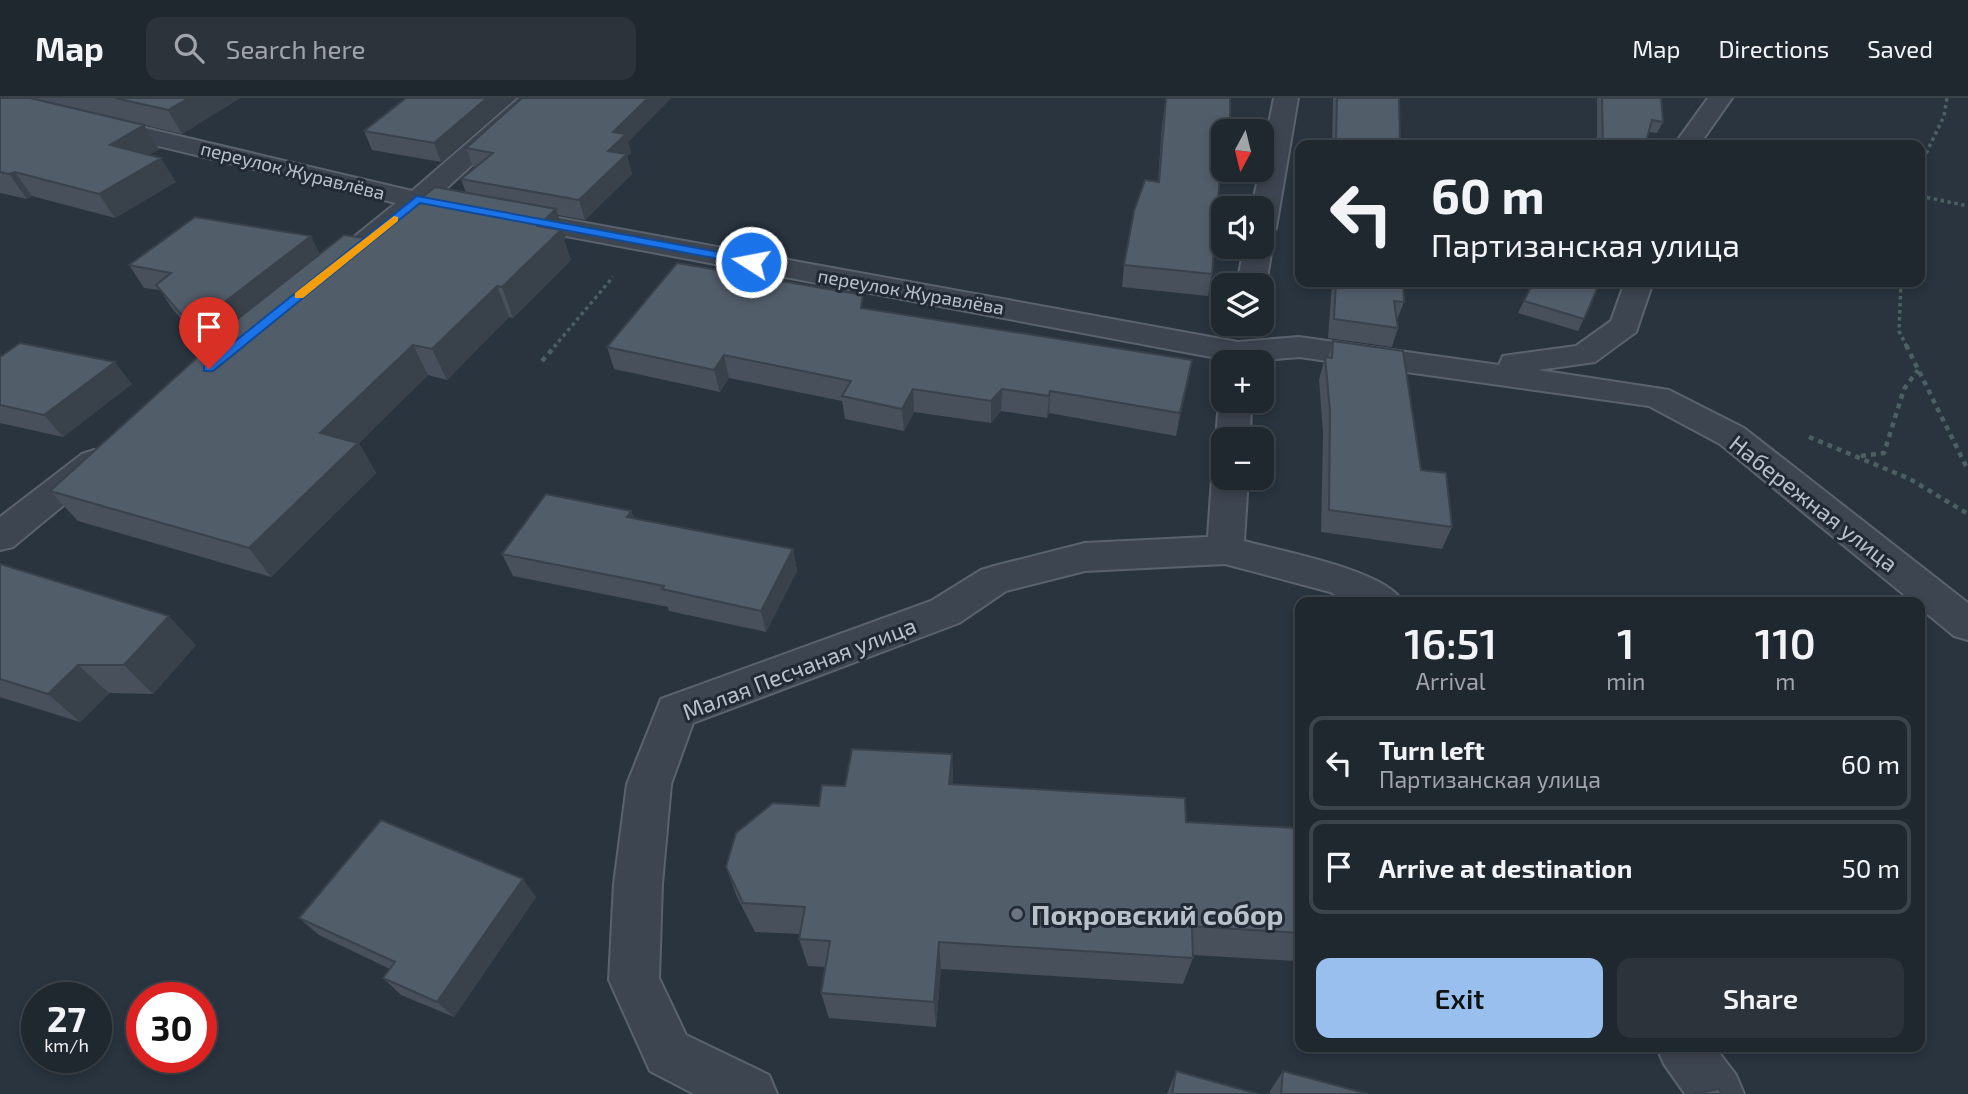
<!DOCTYPE html>
<html lang="en">
<head>
<meta charset="utf-8">
<style>
  body { margin:0; font-family:"Exo 2",sans-serif; background:#2c333b; color:#f1f3f6; height:100vh; display:flex; flex-direction:column; font-size:26px; white-space:nowrap }
  * { box-sizing:border-box; margin:0 }
  p { font-size:23px; color:#a1a5aa }
  .icon { flex:none; width:38px; height:38px; fill:none; stroke:currentColor; stroke-width:2; stroke-linecap:round; stroke-linejoin:round }
  .map { position:relative; flex:1; overflow:hidden }
  .panel { position:absolute; left:1295px; top:499px; width:630px; height:455px; display:flex; flex-direction:column; background:#1f272f; border-radius:14px; box-shadow:0 4px 10px #0003,0 0 0 2px #3c444b }
  .panel>* { flex:none }
  .guide { position:absolute; left:1295px; top:42px; width:630px; height:147px; border-radius:14px; box-shadow:0 4px 10px #0003,0 0 0 2px #3c444b; background:#1f272f; color:#f1f3f6; overflow:hidden }
  .needle { width:46px; rotate:187deg }
  .buttons { position:absolute; left:1211px; top:21px; display:grid; gap:14px }
  .buttons a { display:grid; place-items:center; width:63px; height:63px; border-radius:14px; background:#1f272f; box-shadow:0 4px 10px #0003,0 0 0 2px #3c444b; font-size:35px }
  .speed { position:absolute; left:21px; top:884px; display:flex; gap:14px; font-size:35px; font-weight:700; text-align:center }
  .speed>* { display:grid; place-content:center; width:91px; height:91px; border-radius:50%; background:#1f272f; box-shadow:0 4px 10px #0003,0 0 0 2px #3c444b; line-height:1 }
  .speed small { font-size:18px; font-weight:400 }
  .speed .limit { border:10px solid #d22; background:#fff; color:#111 }
  .pin { position:absolute; display:grid; place-items:center; width:60px; height:60px; color:#fff; margin:-72px -30px; border-radius:50% 50% 50% 0; rotate:-45deg; box-shadow:0 0 7px #0007 }
  .pin .icon { rotate:45deg }
  .me { position:absolute; width:77px; margin:-38px; rotate:281deg; stroke-linejoin:round; filter:drop-shadow(0 0 5px #0008) }
  .turn { display:flex; align-items:center; gap:24px; height:147px; padding:0 21px; font-size:32px }
  .turn .icon { width:91px; height:91px; stroke-width:2.5 }
  .turn b { display:block; font-size:49px; line-height:60px }
  .eta { display:flex; justify-content:space-evenly; align-items:center; height:119px; text-align:center }
  .eta b { font-size:42px; font-weight:600; line-height:49px }
  .button { display:flex; gap:14px; margin-top:auto; padding:14px 21px }
  .button a { flex:1; height:80px; border-radius:14px; background:#99bfef; color:#111; font-size:28px; font-weight:600; line-height:80px; text-align:center }
  .button a+a { background:#2c333b; color:#f1f3f6 }
  ul { padding:0; list-style:none }
  li { display:flex; align-items:center; gap:21px; height:94px; margin:0 14px 10px; padding:0 7px; border:4px solid #3c444b; border-radius:14px }
  li div { flex:1 }
  li b { display:block; font-size:26px }
  li em { font-style:normal }
  header { display:flex; align-items:center; gap:42px; box-sizing:border-box; height:98px; padding:0 35px; background:#1f272f; border-bottom:2px solid #3c444b }
  header strong { font-size:33px }
  nav { display:flex; gap:38px; margin-inline-start:auto; font-size:24px }
  .search { width:490px; height:63px; background:#2c333b; display:flex; align-items:center; gap:18px; box-sizing:border-box; padding:0 24px; border-radius:14px; color:#a1a5aa; font-size:26px }
  .map>svg:first-child { display:block }
  .lines { fill:none; stroke-linecap:round; stroke-linejoin:round }
  .minor-casing { stroke:#5a636d; stroke-width:4 }
  .path-far1 { stroke:#4d6061; stroke-width:3.5; stroke-dasharray:3.5 3.5; stroke-linecap:butt }
  .path { stroke:#4d6061; stroke-width:4.5; stroke-dasharray:5 5; stroke-linecap:butt }
  .minor { fill:#3d4550; fill-rule:evenodd }
  .wall { fill:#47505b }
  .shaded-wall { fill:#39414a }
  .building { fill:#525d6a; stroke:#39414a; stroke-width:2 }
  .route { fill:#1a73e8; stroke:#114b97; stroke-width:2 }
  .slow { fill:#f59e0b }
  .worship-dot { fill:#6b7280; stroke:#212a35; stroke-width:2.5 }
  .labels { text-anchor:middle; dominant-baseline:central; stroke-width:6; stroke-linejoin:round; paint-order:stroke }
  .far-street-label { font-size:19px; fill:#b9c1ca; stroke:#212a35 }
  .street-label { font-size:23px; fill:#b9c1ca; stroke:#212a35 }
  .near-poi-label { font-size:28px; font-weight:bold; fill:#b9c1ca; stroke:#212a35; text-anchor:start }
</style>
</head>
<body>
<header>
<strong>Map</strong>
<div class="search"><svg class="icon" aria-label="search" viewBox="0 0 24 24"><circle cx="10" cy="10" r="6"/><path d="M15 15l6 6"/></svg>Search here</div>
<nav><a>Map</a><a>Directions</a><a>Saved</a></nav>
</header>
<div class="map">
<svg width="1968" height="996" viewBox="0 0 1968 996">
  <rect width="100%" height="100%" fill="#29343f"/>
  <g class="lines">
    <defs>
      <path id="minor" d="M0,0H18L412,93L519,0H545L438,98L1238,244L1299,239L1499,267L1503,258L1576,248L1611,223L1625,184H1653L1636,234L1595,264L1538,272L1669,292L1744,330L1968,505V542L1954,538L1920,510V504H1913L1720,346L1649,308L1299,259L1238,264L422,111L338,180L328,183L318,180L314,174L318,168L396,105L0,10Z
        M1274,0H1298L1276,130L1272,136L1262,138V110H1252Z
        M1708,0H1732L1699,47H1674Z
        M1262,141L1272,149L1266,187L1262,193V187H1237L1244,149H1262Z
        M1223,296V303H1251L1250,341H1223V350L1216,341L1219,303Z
        M94,352L106,356L111,364L106,372L13,449L0,452V419L82,356Z
        M1223,370V380H1248L1244,443C1280,453 1386,472 1403,504H1349L1330,494L1225,466L1085,473L1006,493L959,525L693,625L671,686L662,786L659,880L686,937L769,977L777,996H694L650,973L609,882L614,786L627,686L661,601L931,503L981,472L994,468L1085,445L1208,439L1212,380L1218,371Z
        M1656,948H1714L1736,977L1744,996H1685L1664,966Z"/>
    </defs>
    <use href="#minor" class="minor-casing"/>
    <path class="path-far1" d="M1920,68L1944,18L1947,0
      M1920,98L1968,108
      M1901,184L1899,233L1907,249
      M554,249L613,179"/>
    <path class="path" d="M1906,247L1968,372
      M542,263L556,247
      M1809,339L1910,381L1968,416
      M1861,358L1884,355L1904,291L1918,272"/>
    <use href="#minor" class="minor"/>
  </g>
  <path class="wall" d="M0,0H240L182,36L144,27L159,51L149,57L176,84L115,120L32,98L27,101L0,95Z
    M406,0H515L441,64L372,52L364,33Z
    M522,0H671L628,44L631,55L627,58L632,76L585,122L558,117L566,141L564,142L571,162L513,220L509,219L447,282L428,277L359,345L376,375L271,479L78,423L50,393L207,251L171,209L160,192L144,190L129,167L320,156L371,141L466,95L461,81L475,70L473,69L466,50Z
    M1166,0L1223,33V72H1227L1226,73H1220L1212,176L1208,198L1122,189L1124,167L1158,84L1162,27Z
    M1333,0H1399L1400,47H1332Z
    M1597,0H1661L1663,24L1657,35L1649,34L1645,47H1597Z
    M1332,184H1403L1404,204L1397,222L1398,230L1392,249L1328,240Z
    M1533,184L1584,221L1578,233L1518,215Z
    M864,210L1192,262L1176,338L1049,315L1047,320L1001,313L991,325L914,314L904,333L845,321L842,303L729,280L720,294L614,271L607,249Z
    M1333,243L1421,372L1452,429L1442,451L1321,434L1323,335L1319,282L1325,259L1328,260Z
    M0,259L132,286L63,339L0,325Z
    M631,413L634,420L793,451L797,473L766,534L669,513L668,509L513,478L502,456Z
    M0,466L196,547L153,596L109,595L80,624L0,599Z
    M952,656L953,686L1186,724L1300,763V853L1294,863L1193,857V860L1183,886L941,871L936,929L829,920L821,895L825,869L808,868L799,841L800,836L755,834L737,799L726,769L819,708L845,688Z
    M536,799L454,919L401,897L383,880L390,871L319,837L299,820Z
    M1176,973L1258,996H1167Z
    M1283,973L1368,996H1270V993Z"/>
  <path class="shaded-wall" d="M189,0H240L182,36L168,12Z
    M487,0H515L441,64L434,45Z
    M648,0H671L628,44L631,55L627,58L632,76L585,122L579,102L608,53L613,34Z
    M144,27L159,51L126,71L110,47Z
    M161,60L176,84L115,120L99,96Z
    M15,74L32,98L27,101L9,76Z
    M556,111L566,141L564,142L571,162L513,220L502,189L538,128Z
    M311,138L322,160L207,251L192,229Z
    M497,188L509,219L447,282L432,251Z
    M413,247L428,277L359,345L376,375L271,479L249,450L320,335Z
    M724,257L729,280L720,294L714,272Z
    M1192,262L1188,284L1176,338L1180,315Z
    M115,264L132,286L63,339L44,317Z
    M913,291L914,314L904,333L902,311Z
    M1002,291L1001,313L991,325V303Z
    M1050,293L1049,315L1047,320L1049,298Z
    M631,413L639,435L627,419Z
    M793,451L797,473L766,534L761,513Z
    M169,518L196,547L153,596L124,567Z
    M78,567L109,595L80,624L48,596Z
    M952,656L953,689L949,686Z
    M523,781L536,799L454,919L437,904Z
    M939,844L941,871L936,929L934,904Z"/>
  <path class="building" d="M0,0H30L144,27L110,47L161,60L99,96L15,74L9,76L0,74Z
    M115,0H189L168,12Z
    M406,0H487L434,45L364,33Z
    M522,0H648L613,34L626,36L608,53L627,56L579,102L461,81L493,55L466,50Z
    M1166,0H1230V33H1223V52H1222L1212,176L1124,167L1134,113L1145,82L1159,84Z
    M1337,0H1399L1400,47H1343L1344,42L1336,41Z
    M1602,0H1661L1663,24L1652,22L1645,47H1603Z
    M435,89L556,111L538,128L561,132L502,189L497,188L432,251L413,247L320,335L358,345L249,450L50,393L210,248L207,245L344,137L371,141Z
    M195,119L311,138L192,229L156,187L171,175L129,167Z
    M677,165L863,197L861,210L1192,262L1180,315L1050,293L1049,298L1002,291L991,303L913,291L902,311L842,298L851,283L724,257L714,272L607,249Z
    M1336,184H1403L1404,204L1394,203L1398,230L1334,221Z
    M1533,184H1600L1584,221L1524,203Z
    M1333,243L1403,253L1421,372L1446,375L1452,429L1329,412L1330,313L1325,259L1332,260Z
    M20,245L115,264L44,317L0,307V259Z
    M546,396L631,413L627,419L793,451L761,513L662,491L664,488L502,456Z
    M0,466L169,518L124,567H78L48,596L0,581Z
    M852,651L952,656L949,686L1185,700L1186,724L1296,730L1300,763V835L1192,828L1193,860L939,844L934,904L821,895L830,843L799,841L805,809L743,805L726,769L736,735L773,705L819,708L822,687L845,688Z
    M381,722L523,781L437,904L383,880L395,864L299,820Z
    M1176,973L1258,996H1172Z
    M1283,973L1368,996H1281Z
    M1719,991L1722,996H1694Z"/>
  <path class="route" d="M417,98L751,160L757,164L751,167L420,105L213,273H204V268Z"/>
  <path class="slow" d="M394,118L398,119V123L303,200H295V195Z"/>
  <circle class="worship-dot" cx="1017" cy="816" r="7"/>
  <g class="labels">
    <g class="far-street-label">
      <text transform="translate(293 72) rotate(14)">переулок Журавлёва</text>
      <text transform="translate(911 193) rotate(10)">переулок Журавлёва</text>
    </g>
    <g class="street-label">
      <text transform="translate(1814 405) rotate(38)">Набережная улица</text>
      <text transform="translate(799 570) rotate(-21)">Малая Песчаная улица</text>
    </g>
    <g class="near-poi-label">
      <text x="1031" y="816">Покровский собор</text>
    </g>
  </g>
</svg>
<div class="buttons">
<a><svg class="needle" viewBox="-14 -14 28 28"><path d="M0-13l5 13h-10z" fill="#e53935"/><path d="M0 13l5-13h-10z" fill="#a1a5aa"/></svg></a>
<a><svg class="icon" aria-label="sound" viewBox="0 0 24 24"><path d="M4 9h4l5-4v14l-5-4H4zM17 9q2 3 0 6"/></svg></a>
<a><svg class="icon" aria-label="layers" viewBox="0 0 24 24"><path d="M12 4l9 5-9 5-9-5zM3 14l9 5 9-5"/></svg></a>
<a>+</a>
<a>−</a>
</div>
<div class="speed"><div>27<small>km/h</small></div><div class="limit">30</div></div>
<div class="pin" style="left:209px;top:271px;background:#d93025"><svg class="icon" aria-label="arrive" viewBox="0 0 24 24"><path d="M6 21V4h12l-3 4 3 4H6"/></svg></div>
<svg class="me" style="left:751px;top:164px" viewBox="-20 -20 40 40"><circle r="17" fill="#1a73e8" stroke="#fff" stroke-width="3"/><path d="M0-11L8 9 0 5-8 9z" fill="#fff"/></svg>
<div class="guide">
<div class="turn"><svg class="icon" aria-label="left" viewBox="0 0 24 24"><path d="M17 20v-9H6M10 6l-5 5 5 5"/></svg><div><b>60 m</b>Партизанская улица</div></div>
</div>
<section class="panel">
<div class="eta">
<div><b>16:51</b><p>Arrival</p></div>
<div><b>1</b><p>min</p></div>
<div><b>110</b><p>m</p></div>
</div>
<ul>
<li><svg class="icon" aria-label="left" viewBox="0 0 24 24"><path d="M17 20v-9H6M10 6l-5 5 5 5"/></svg><div><b>Turn left</b><p>Партизанская улица</p></div><em>60 m</em></li>
<li><svg class="icon" aria-label="arrive" viewBox="0 0 24 24"><path d="M6 21V4h12l-3 4 3 4H6"/></svg><div><b>Arrive at destination</b></div><em>50 m</em></li>
</ul>
<div class="button"><a>Exit</a><a>Share</a></div>
</section>
</div>
</body>
</html>
